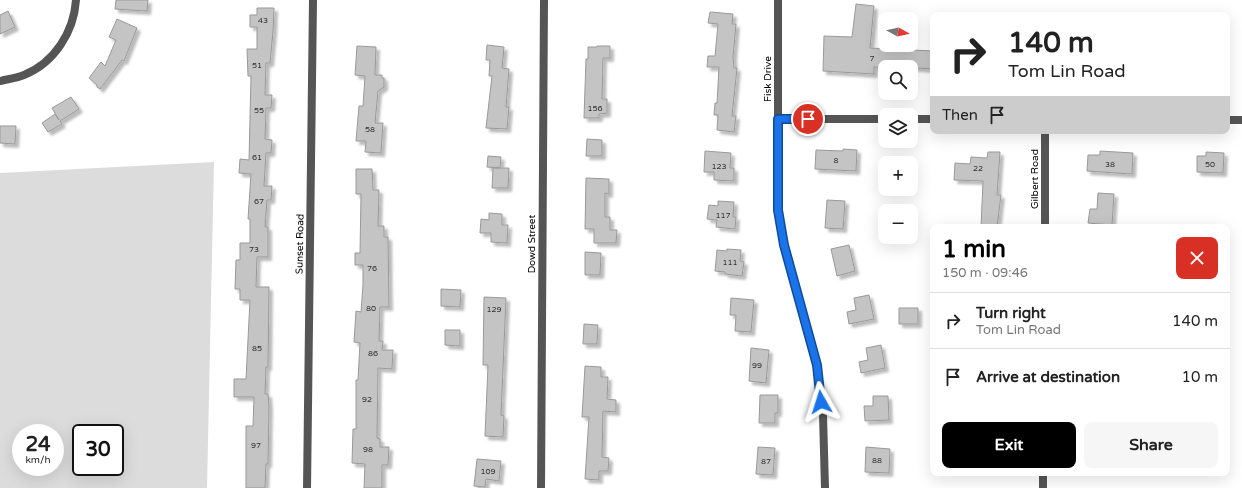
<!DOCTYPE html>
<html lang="en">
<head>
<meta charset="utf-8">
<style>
  body { margin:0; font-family:"Varela Round",sans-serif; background:#f6f6f6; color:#222; height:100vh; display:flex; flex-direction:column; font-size:15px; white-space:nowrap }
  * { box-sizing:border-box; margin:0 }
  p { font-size:13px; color:#767676 }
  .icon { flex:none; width:22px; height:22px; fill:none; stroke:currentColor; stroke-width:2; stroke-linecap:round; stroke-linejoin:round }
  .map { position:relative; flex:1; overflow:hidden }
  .side { position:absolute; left:930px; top:224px; width:300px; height:252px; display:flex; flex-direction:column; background:#fff; border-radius:8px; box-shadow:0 4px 16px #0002 }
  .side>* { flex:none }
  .banner { position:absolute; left:930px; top:12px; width:300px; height:122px; border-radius:8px; box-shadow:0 4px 16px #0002; background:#fff; color:#222; overflow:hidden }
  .needle { width:26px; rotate:98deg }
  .tools { position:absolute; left:878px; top:12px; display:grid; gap:8px }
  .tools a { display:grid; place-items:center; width:40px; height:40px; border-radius:8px; background:#fff; box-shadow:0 4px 16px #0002; font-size:20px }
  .speed { position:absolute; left:12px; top:424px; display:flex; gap:8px; font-size:20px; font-weight:700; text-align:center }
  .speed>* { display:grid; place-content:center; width:52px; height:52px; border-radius:50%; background:#fff; box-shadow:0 4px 16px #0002; line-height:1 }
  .speed small { font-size:10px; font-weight:400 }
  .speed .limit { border:2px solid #111; border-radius:6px; background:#fff; color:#111 }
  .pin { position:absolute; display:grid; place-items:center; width:34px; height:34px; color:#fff; margin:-17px; border:2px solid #fff; border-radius:50%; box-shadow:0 1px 4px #0007 }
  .me { position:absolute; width:44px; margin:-22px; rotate:354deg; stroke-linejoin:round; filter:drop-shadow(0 0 3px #0008) }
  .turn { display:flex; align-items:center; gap:14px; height:84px; padding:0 12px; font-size:18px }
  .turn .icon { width:52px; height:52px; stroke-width:2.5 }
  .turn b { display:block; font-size:28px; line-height:34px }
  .then { display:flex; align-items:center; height:38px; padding:0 12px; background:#0003; gap:8px; font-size:15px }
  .round { display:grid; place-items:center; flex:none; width:42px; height:42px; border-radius:8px; background:#f6f6f6 }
  .overview { display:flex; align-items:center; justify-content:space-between; height:68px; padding:0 12px }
  h1 { font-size:24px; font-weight:800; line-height:30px; color:#000 }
  .cta { display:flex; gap:8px; margin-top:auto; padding:8px 12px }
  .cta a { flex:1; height:46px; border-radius:8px; background:#000; color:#fff; font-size:16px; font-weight:800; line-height:46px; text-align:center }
  .cta a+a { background:#f6f6f6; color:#222 }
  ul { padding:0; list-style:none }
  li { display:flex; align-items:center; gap:12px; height:56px; padding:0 12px; border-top:1px solid #e0e0e0 }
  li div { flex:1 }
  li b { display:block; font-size:15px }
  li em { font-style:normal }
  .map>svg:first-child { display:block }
  .park { fill:#dcdcdc; fill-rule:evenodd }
  .building { fill:#c4c4c4; stroke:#999; filter:url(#shadow) }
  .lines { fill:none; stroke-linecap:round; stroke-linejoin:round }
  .street { stroke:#555; stroke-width:8 }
  .route-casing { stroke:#114b97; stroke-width:10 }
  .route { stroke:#1a73e8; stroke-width:7 }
  .labels { text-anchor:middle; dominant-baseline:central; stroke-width:3.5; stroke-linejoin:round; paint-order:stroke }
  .number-label { font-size:8px; fill:#313131 }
  .street-label { font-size:10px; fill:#000; stroke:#fff }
</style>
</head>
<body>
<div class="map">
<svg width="1242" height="488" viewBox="0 0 1242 488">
  <defs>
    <filter id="shadow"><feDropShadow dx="3.5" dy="3.5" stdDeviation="1" flood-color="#0004"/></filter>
  </defs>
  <rect width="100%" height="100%" fill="#fff"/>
  <path class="park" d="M214,162L207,488H0V173ZM21,433H55V467H21ZM81,433H115V467H81Z"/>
  <path class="building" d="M116,0H148L147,11L115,9Z
    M856,4L874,6L870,48L933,51V69L887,66L885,68L874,67V74L823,71L824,36L852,37Z
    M257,8H274L273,32L270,63H266L265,95H272L271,108H266L265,139L272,140L271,153H266L264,186H272L271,200H267L265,227H268V257H257L256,287H269L268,367H266L265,394H268L269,406L268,464H266L265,488H246V426H253L254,397H234V379H246L250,300H240V289H235L236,260H240V243H250V219H248L251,174L239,173L240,159L249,160L251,76H248L247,49H257V27H250V15H257Z
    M8,11L15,27L0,34V15Z
    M710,12L733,14L732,24H736L733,57L734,68H737L732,116H736L734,132L717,130L718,115H714L715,103H717L719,67H707L708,56H715L718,24L708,23Z
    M117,19L137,28L124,61L122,60L100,89L97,87V85L89,78L101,62L105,66L116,40L109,37Z
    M487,45L504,47L502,68L509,69L506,107H509L507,129L486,128L492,76H489L490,60H486Z
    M357,46L376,47L375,75H382V78H384V87L378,91L375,123H383L381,153L365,152L366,141H356L359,106H363L365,76L355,75Z
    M597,46H610V58H603L602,99H607V113L599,114V118H584L586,59H588V47H597Z
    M71,97L79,109L60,121L62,124L48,132L42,123L55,114L59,120L52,108Z
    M0,126H16L15,144L0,143Z
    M587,139L602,140V156H586Z
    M843,149L857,150L856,171L815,169L816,150L843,151Z
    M705,151L731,153L730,168H734V181L714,180V172H704Z
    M1100,151L1133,153L1132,174L1087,171L1088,155H1100Z
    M988,152H1000L997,195H1001L997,227H981L983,181L954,180L955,163L970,164L971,157L987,158Z
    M1206,152L1224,153L1223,173L1197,172V156H1206Z
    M488,156L501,157L500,168L487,167Z
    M493,168H509L508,188H492Z
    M356,169H372L373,190H379L378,226H384V237H388L389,307H380L379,341H383L382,350H393L392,369L378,368L377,438L380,439V447H389L388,465H382V488H364L365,464L352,463L353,429H356V380H358L360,343L354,342L356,311L361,312L363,285V265H355V253H360L361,194H356Z
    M586,178L609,179V194L605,193V217H610V230H617L616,243H594V229H585Z
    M1098,193L1114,194L1112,225L1088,223L1090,209H1097Z
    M827,200L845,201L843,229L825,228Z
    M718,201L734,202L733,217H736L735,229L716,227L717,220L707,219L709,205L718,206Z
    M489,213L502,214V225H508L507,243L491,242V233H480L481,219L489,220Z
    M849,245L855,271L837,276L831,249Z
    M727,249L741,250L740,261L744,262L742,276L725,274V272L715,271L717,250L727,251Z
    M585,252L601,253L600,275H585Z
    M441,289L461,290L460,307L441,306Z
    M869,295L874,319L849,324L847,312L856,310L854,298Z
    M484,297L506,298L501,415L504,416L503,437L485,436L488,365H483Z
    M731,298L754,300L751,332L735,331L736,315H730Z
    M899,308H918V324H899Z
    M584,324L598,325L597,344H583Z
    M445,330H460V346L445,345Z
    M881,345L885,368L861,373L859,362L868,360L866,348Z
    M751,348L769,350L766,383L749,381Z
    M585,366L601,367V377H608L607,399L616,400V412L603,411L602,457L609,458L608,471H599V480L585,479L589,417H582Z
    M760,395H778V413H775V423H759Z
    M873,396H888L889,420L865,421L864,406H873Z
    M758,447L775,448L773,475L756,474Z
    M866,447L890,449L889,473L865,472Z
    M477,459L501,461L499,481L486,479L485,487L474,486Z"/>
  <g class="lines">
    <path class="street" d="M778,0V210L784,245L817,365L823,415L825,488
      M0,81C8,79 17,78 24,75C54,63 74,32 76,0
      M778,119H885
      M911,119H933
      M1227,120H1242
      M1045,227V131
      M307,488L313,0
      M541,488L544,0
      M1043,488V473"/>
  </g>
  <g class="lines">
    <defs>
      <path id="route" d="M808,119H778V210L784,245L817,365L821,402"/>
    </defs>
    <use href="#route" class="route-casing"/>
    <use href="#route" class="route"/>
  </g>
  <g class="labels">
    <g class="number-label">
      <text x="263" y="20">43</text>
      <text x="872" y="58">7</text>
      <text x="257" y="65">51</text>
      <text x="595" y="108">156</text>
      <text x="259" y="110">55</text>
      <text x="370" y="129">58</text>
      <text x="257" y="157">61</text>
      <text x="836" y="160">8</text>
      <text x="1110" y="164">38</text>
      <text x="1210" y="164">50</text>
      <text x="719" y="166">123</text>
      <text x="978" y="168">22</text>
      <text x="259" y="201">67</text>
      <text x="723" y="215">117</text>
      <text x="254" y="249">73</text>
      <text x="730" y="262">111</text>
      <text x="372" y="268">76</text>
      <text x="371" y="308">80</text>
      <text x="494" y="309">129</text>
      <text x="257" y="348">85</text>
      <text x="373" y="353">86</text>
      <text x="757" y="365">99</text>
      <text x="367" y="399">92</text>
      <text x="256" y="445">97</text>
      <text x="368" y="449">98</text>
      <text x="877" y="460">88</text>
      <text x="766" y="461">87</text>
      <text x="488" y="471">109</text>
    </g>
    <g class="street-label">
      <text transform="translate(768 79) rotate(-90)">Fisk Drive</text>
      <text transform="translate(1035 179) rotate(-90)">Gilbert Road</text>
      <text transform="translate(300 244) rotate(-89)">Sunset Road</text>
      <text transform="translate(532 244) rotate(-90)">Dowd Street</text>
    </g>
  </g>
</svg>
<div class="tools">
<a><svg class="needle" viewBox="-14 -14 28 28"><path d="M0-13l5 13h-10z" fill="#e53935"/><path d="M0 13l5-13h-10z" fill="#767676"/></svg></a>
<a><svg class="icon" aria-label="search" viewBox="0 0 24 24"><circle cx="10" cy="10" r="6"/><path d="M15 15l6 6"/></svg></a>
<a><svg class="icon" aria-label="layers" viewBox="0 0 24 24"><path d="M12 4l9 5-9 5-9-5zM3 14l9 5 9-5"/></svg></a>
<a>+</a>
<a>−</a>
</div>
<div class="speed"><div>24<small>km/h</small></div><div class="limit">30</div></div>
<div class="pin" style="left:808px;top:119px;background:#d93025"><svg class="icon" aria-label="arrive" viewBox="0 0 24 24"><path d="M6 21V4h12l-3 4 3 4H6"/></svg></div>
<svg class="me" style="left:821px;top:402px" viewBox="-20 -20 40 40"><path d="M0-17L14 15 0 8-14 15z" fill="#1a73e8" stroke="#fff" stroke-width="4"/></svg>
<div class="banner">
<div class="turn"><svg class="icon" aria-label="right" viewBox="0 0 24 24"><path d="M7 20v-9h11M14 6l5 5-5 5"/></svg><div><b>140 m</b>Tom Lin Road</div></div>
<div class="then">Then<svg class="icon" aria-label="arrive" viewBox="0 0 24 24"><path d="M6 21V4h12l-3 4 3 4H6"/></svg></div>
</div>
<section class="side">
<div class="overview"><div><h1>1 min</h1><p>150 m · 09:46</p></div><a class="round" style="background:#d93025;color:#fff"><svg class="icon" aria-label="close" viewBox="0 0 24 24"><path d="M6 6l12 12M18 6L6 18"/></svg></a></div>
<ul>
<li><svg class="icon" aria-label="right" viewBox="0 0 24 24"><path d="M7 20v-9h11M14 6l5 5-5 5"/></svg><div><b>Turn right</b><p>Tom Lin Road</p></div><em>140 m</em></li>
<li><svg class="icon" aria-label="arrive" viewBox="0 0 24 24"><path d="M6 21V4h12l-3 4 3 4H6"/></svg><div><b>Arrive at destination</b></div><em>10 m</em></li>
</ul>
<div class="cta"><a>Exit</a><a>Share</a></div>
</section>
</div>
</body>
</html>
